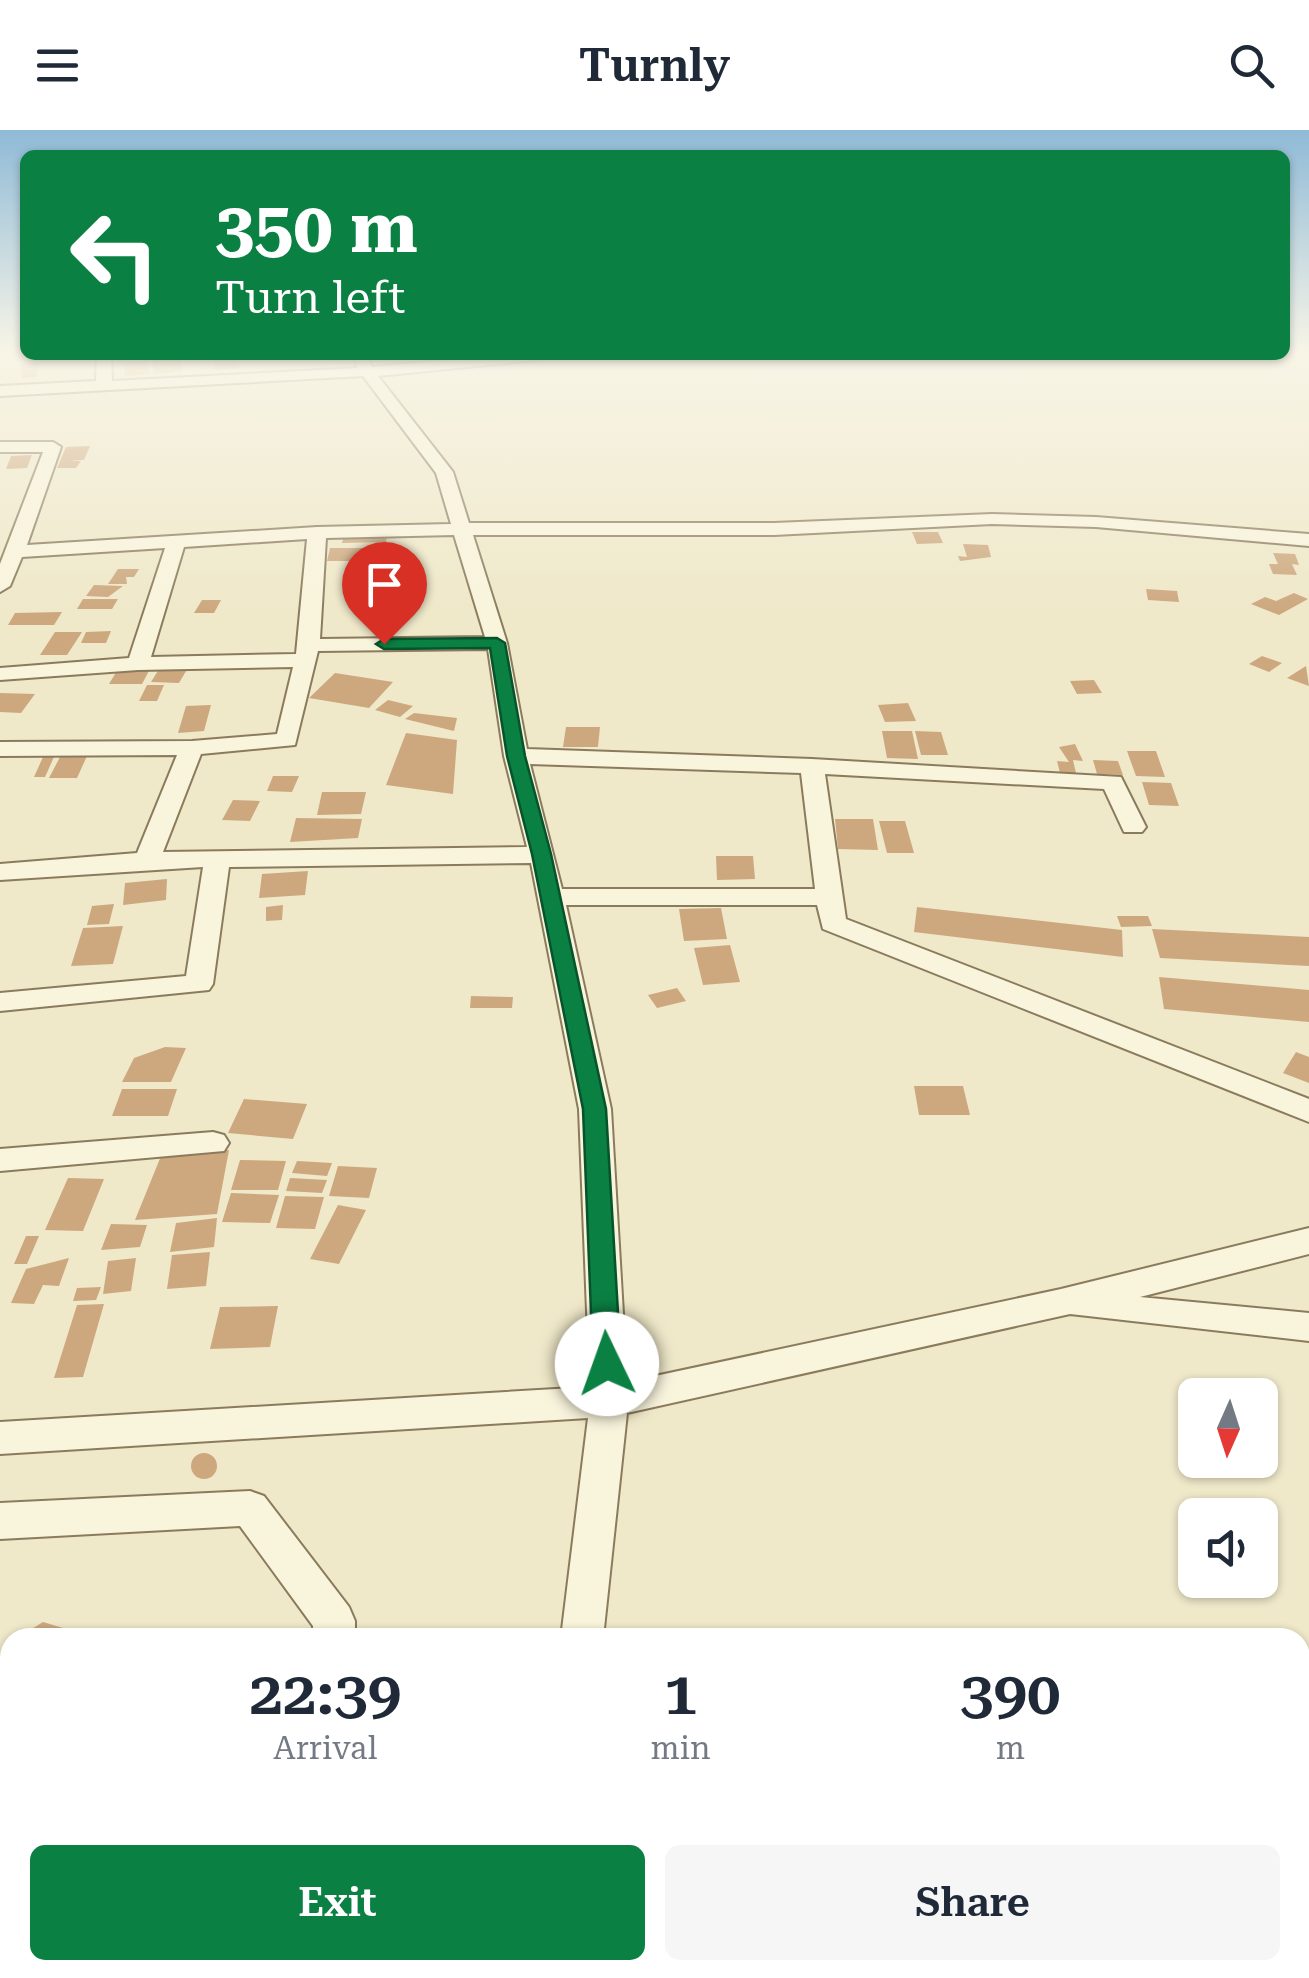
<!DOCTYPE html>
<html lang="en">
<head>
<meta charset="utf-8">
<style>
  body { margin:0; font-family:"Roboto Serif",serif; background:#f6f6f7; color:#1f2937; height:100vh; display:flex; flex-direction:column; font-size:38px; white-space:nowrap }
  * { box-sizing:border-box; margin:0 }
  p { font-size:32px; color:#747a83 }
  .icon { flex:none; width:55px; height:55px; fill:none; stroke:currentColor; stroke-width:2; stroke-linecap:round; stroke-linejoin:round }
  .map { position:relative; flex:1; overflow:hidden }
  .sheet { position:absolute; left:0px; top:1498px; width:1310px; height:352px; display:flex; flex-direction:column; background:#fff; border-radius:30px 30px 0 0; box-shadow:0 2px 8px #0004 }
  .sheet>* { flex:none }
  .guide { position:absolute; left:20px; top:20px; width:1270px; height:210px; border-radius:15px; box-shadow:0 2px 8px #0004; background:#0b8043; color:#fff; overflow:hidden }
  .needle { width:65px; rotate:183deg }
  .buttons { position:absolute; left:1178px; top:1248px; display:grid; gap:20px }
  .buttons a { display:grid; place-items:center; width:100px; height:100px; border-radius:15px; background:#fff; box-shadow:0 2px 8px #0004; font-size:50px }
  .pin { position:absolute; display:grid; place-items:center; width:85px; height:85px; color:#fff; margin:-102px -42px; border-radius:50% 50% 50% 0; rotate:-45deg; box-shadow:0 0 10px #0007 }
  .pin .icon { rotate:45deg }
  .me { position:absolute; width:110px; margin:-55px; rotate:357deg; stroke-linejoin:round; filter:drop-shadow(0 0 8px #0008) }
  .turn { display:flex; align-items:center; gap:35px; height:210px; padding:0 30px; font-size:45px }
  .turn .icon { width:130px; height:130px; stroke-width:2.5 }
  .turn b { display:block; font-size:70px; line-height:85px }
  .eta { display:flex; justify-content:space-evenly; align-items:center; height:170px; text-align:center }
  .eta b { font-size:60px; font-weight:600; line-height:70px }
  .button { display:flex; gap:20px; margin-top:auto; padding:20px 30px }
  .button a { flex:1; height:115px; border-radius:15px; background:#0b8043; color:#fff; font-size:40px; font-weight:600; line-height:115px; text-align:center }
  .button a+a { background:#f6f6f7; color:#1f2937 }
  header { display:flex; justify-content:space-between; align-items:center; height:130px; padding:0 30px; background:#fff; font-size:45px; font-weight:600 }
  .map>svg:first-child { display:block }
  .building { fill:#cda87f }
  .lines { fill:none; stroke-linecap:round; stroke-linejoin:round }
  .minor-casing { stroke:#8b7b5d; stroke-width:4 }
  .minor { fill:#f9f4dc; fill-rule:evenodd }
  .route { fill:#0b8043; stroke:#07532c; stroke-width:2.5 }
</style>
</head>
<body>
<header><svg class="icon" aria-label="menu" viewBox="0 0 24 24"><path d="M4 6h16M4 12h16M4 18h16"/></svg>Turnly<svg class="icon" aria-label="search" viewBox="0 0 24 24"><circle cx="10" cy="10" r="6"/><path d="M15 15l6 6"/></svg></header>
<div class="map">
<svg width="1309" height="1848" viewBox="0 0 1309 1848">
  <rect width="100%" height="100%" fill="#efe8c9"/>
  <path class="building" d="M238,225L240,238L215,240L212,226Z
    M181,227L183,241L154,244L152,229Z
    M147,230L150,244L125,246L123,233Z
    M39,233L36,247L22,248L20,234Z
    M90,316L84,330H69L81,331L76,338H57L66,317Z
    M32,325L27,338L6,339L11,326Z
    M388,401L386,412L342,413L345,402Z
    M912,402H938L943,413L917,414Z
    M963,414L988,415L991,427L960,431L958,426L967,427Z
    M330,418H368L365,431H327Z
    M1273,423L1295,424L1299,435L1292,434L1297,445L1273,444L1269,434H1278Z
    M118,439H139L134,447H126L127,454H108Z
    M94,455L123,456L108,467L86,466Z
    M1146,459L1177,461L1179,472L1148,470Z
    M1294,463L1308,469L1279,485L1251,474L1265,467L1276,471Z
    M83,469H118L112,479H77Z
    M202,470H221L214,483H194Z
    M62,482L54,495H8L15,483Z
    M111,501L106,513H81L86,502Z
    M55,502H82L67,525H40Z
    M1262,526L1282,533L1269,542L1249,534Z
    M161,536H189L179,553L151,552Z
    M1306,536L1309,556L1287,548Z
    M118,539H150L142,554H109Z
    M335,543L393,552L369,578L309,568Z
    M1094,550L1102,563L1077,564L1070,551Z
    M147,555H164L157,571H139Z
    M0,563L35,564L21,583L0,582Z
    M388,570L413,576L400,587L375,580Z
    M908,573L916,591L885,592L878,575Z
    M211,575L204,601L178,603L186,576Z
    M414,583L457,588L454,601L405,589Z
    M566,597H600L598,617H563Z
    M882,601H912L918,629L887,628Z
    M915,601L941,602L948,625H921Z
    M406,603L457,610L453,664L386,655Z
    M1075,614L1083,631L1073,630L1076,643H1060L1057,631L1069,632L1059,617Z
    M1127,621H1156L1165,647L1136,646Z
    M87,626L77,648H49L60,627Z
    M43,627H54L45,647H34Z
    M1093,630L1118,631L1123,645L1097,644Z
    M273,646H299L292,662L267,661Z
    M1142,652L1171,653L1179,676L1149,675Z
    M322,662H366L361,684L317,685Z
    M233,670L260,671L250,691L222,690Z
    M296,688L362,689L358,708L290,712Z
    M835,689H873L878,720L838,719Z
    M879,691H905L914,723H887Z
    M716,726H753L755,749L717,750Z
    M308,741L305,765L259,768L262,744Z
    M167,749L166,770L123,775L125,753Z
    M114,774L109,794L87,795L92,776Z
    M283,775L282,790L266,791V777Z
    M917,777L1122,800L1123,827L914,802Z
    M721,778L727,809L684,811L679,779Z
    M1117,786H1148L1152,796L1121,797Z
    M123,796L113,834L71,836L83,798Z
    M1152,799L1309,807V836L1160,828Z
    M730,815L740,852L703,855L694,818Z
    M1159,847L1309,860V892L1164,879Z
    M677,858L686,871L657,878L648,865Z
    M471,866L513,867L512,878H470Z
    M165,917L186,918L171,952H122L134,928Z
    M1296,922L1309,927V953L1283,943Z
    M914,956H963L970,985H919Z
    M122,959H177L168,986H112Z
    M244,969L307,974L293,1009L228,1003Z
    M229,1020L217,1084L135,1090L161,1026Z
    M240,1030L286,1031L278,1060H231Z
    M297,1031L332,1033L327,1046L292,1043Z
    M338,1036L377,1038L369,1068L329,1066Z
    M68,1048L104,1049L83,1101L45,1100Z
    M290,1048L327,1050L322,1063L286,1061Z
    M231,1063L279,1065L270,1093L222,1092Z
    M285,1066L324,1067L315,1099L276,1098Z
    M338,1075L366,1080L339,1134L310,1129Z
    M217,1088L214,1117L170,1122L176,1093Z
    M111,1094L147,1095L140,1117L101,1120Z
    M26,1106H39L27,1134H14Z
    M210,1122L206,1156L167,1159L172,1125Z
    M69,1128L59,1156L43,1155L34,1174L11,1173L26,1139Z
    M136,1128L131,1161L103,1164L108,1131Z
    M101,1157L96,1170L73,1171L77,1158Z
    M104,1174L83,1247L54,1248L77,1175Z
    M278,1176L270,1217L210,1219L220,1177Z
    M191 1336a13 13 0 1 1 26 0a13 13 0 1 1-26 0Z
    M43,1492L63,1498L68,1508H17Z
    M10,1547V1602L0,1601V1573Z"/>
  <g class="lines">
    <defs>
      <path id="minor" d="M97,225H111L112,251L358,238L353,225H367L372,237L505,225H553L546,229L378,246L453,342L469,393H774L992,384L1096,387L1309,404V416L1096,397L992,394L774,405H473L507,513L527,619L812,629L1121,647L1146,697L1142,702H1124L1104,659L825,644L846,789L1309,969V992L823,799L817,775H566L611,979L627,1252L1061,1159L1309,1098V1124L1140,1167L1309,1183V1211L1070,1184L627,1283L603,1508H561L588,1288L0,1324V1292L590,1257L579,979L531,733L229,737L213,854L209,860L0,881V863L186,846L203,737L0,750V734L137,723L177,625L0,626V612L192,611L277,604L293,537L138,540L0,550V538L129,528L165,418L22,427L10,456L0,462V434L43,322H0V312H53L61,317L27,415L317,397L451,394L436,343L363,246L0,266V256L96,251ZM454,405L485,507L320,509L326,408ZM307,409L296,524L151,527L184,417ZM488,519L504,626L527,717L163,722L201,624L295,615L318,521ZM530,634L801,643L815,759H562Z
        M213,1002L224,1005L229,1013L224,1021L0,1041V1019Z
        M250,1361L264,1366L349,1477L355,1491V1508H313V1496L240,1396L0,1409V1373Z
        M306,1840H356V1848H306Z
        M597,1840H647L649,1848H599Z"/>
    </defs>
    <use href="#minor" class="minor-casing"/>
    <use href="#minor" class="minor"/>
  </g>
  <linearGradient id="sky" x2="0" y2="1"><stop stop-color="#8fbad7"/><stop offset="0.46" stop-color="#f8f5e7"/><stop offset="1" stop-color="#f8f5e7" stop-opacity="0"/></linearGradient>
  <rect width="1309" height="482" fill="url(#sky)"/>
  <path class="route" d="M497,508L505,513L525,626L551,724L606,979L621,1234L617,1242L607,1245L597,1242L593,1234L583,979L532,724L507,626L490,518L384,519L376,514L384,509Z"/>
</svg>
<div class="buttons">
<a><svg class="needle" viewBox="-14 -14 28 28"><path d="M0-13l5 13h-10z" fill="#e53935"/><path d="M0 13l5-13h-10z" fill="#747a83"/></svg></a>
<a><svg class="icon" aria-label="sound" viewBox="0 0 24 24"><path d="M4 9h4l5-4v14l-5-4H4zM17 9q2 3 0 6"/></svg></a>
</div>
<div class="pin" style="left:384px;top:514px;background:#d93025"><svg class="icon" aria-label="arrive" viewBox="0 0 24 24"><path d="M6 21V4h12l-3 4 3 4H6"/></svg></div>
<svg class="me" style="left:607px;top:1234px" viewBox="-20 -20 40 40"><circle r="19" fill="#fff"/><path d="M0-13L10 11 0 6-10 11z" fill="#0b8043"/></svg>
<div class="guide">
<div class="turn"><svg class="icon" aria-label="left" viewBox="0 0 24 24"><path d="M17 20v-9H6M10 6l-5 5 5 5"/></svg><div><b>350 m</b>Turn left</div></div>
</div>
<section class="sheet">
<div class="eta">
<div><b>22:39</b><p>Arrival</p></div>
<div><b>1</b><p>min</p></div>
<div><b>390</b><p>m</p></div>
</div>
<div class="button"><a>Exit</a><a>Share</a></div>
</section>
</div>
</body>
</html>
